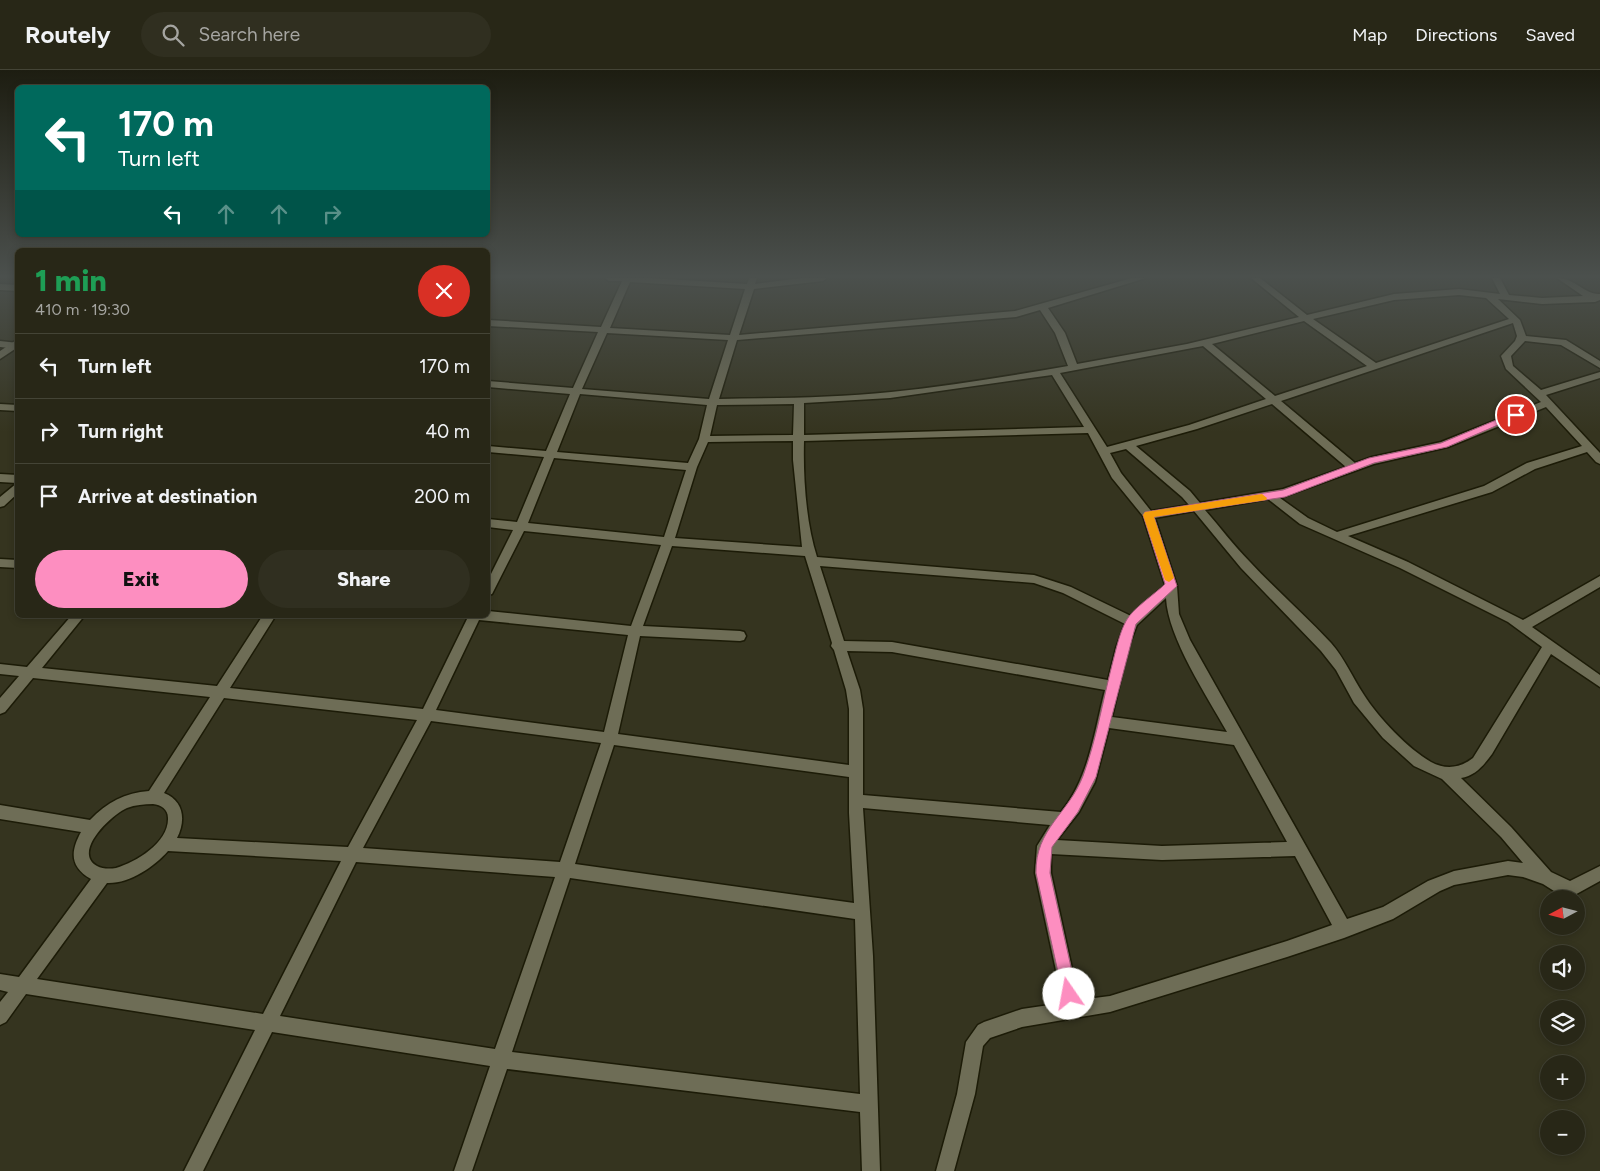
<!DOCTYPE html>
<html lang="en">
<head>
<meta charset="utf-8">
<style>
  body { margin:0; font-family:Figtree,sans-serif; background:#302f20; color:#f1f3f6; height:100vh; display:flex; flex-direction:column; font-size:19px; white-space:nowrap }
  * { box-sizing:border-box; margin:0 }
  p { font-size:16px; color:#a5a5a1 }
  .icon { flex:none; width:28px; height:28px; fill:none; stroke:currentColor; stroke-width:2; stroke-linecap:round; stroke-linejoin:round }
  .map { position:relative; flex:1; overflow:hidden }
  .side { position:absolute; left:15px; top:178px; width:475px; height:370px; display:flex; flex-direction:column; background:#282717; border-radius:8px; box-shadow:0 2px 8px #0003,0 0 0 1px #444436 }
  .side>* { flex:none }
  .hud { position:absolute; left:15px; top:15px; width:475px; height:152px; border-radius:8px; box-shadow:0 2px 8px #0003,0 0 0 1px #444436; background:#00695c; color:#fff; overflow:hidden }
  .needle { width:32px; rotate:263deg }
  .buttons { position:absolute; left:1540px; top:820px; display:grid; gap:10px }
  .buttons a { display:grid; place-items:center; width:45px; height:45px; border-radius:50%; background:#282717; box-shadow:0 2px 8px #0003,0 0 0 1px #444436; font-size:25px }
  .pin { position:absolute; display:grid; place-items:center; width:42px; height:42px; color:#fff; margin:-21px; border:2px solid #fff; border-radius:50%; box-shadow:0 1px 5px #0007 }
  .me { position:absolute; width:55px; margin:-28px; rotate:348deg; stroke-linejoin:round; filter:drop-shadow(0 0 4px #0008) }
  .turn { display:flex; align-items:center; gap:18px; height:105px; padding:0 20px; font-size:22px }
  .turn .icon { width:65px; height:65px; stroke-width:2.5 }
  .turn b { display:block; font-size:35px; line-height:42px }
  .lanes { display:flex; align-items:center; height:48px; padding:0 20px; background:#0003; justify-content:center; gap:25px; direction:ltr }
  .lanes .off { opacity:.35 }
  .round { display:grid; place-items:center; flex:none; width:52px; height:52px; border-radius:26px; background:#302f20 }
  .overview { display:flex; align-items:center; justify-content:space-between; height:85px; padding:0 20px }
  h1 { font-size:30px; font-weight:800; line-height:38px; color:#1e9e55 }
  .primary-button { display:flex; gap:10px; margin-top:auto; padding:10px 20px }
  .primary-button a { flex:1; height:58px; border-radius:30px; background:#fd8ec0; color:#111; font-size:20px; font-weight:800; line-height:58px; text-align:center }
  .primary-button a+a { background:#302f20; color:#f1f3f6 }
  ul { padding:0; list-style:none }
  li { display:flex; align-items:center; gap:15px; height:65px; padding:0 20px; border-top:1px solid #444436 }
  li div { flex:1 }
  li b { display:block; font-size:19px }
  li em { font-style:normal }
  header { display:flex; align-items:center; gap:30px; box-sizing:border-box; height:70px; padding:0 25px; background:#282717; border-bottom:1px solid #444436 }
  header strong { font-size:24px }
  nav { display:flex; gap:28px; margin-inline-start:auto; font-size:18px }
  .search { width:350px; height:45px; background:#302f20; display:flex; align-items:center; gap:12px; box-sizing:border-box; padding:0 18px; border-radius:28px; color:#a5a5a1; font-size:19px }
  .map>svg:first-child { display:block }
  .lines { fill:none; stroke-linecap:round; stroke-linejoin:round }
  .street-casing { stroke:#1c1b07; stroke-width:3 }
  .secondary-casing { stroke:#1c1b07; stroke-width:3 }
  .street { fill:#6e6d56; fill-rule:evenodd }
  .secondary { fill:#6e6d56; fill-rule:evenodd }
  .route { fill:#fd8ec0; stroke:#a45c7d }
  .slow { fill:#f59e0b }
</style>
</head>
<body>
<header>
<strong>Routely</strong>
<div class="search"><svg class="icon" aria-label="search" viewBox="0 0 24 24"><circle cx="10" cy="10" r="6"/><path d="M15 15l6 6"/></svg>Search here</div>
<nav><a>Map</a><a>Directions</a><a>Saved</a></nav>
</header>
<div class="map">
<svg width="1600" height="1101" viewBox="0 0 1600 1101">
  <rect width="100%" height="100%" fill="#35341f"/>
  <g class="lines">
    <defs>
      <path id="street" d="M488,208H492V209L488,212Z
        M605,208H650L747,214L749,208H757L755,214L802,208H827L823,211L754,219L739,265L1015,241L1132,208H1146L1048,238L1065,263L1077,294L1187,274L1299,247L1251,208H1260L1307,245L1394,224L1459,219L1500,224L1492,208H1500L1509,225L1542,228L1583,226L1557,208C1575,208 1585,225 1600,224V230L1595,232L1542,234L1498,229L1520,250L1526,266L1566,270L1600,291V298L1561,275L1525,271L1511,286L1513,296L1541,320L1600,302V308L1546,325L1600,383V394L1596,392L1587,382L1535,399L1492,422L1348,466L1408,492L1523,550L1600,506V517L1532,557L1600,605V617L1551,584L1492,684C1484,695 1475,706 1461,708L1511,757L1551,802L1570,811L1600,796V811L1571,827L1554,821L1543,814L1523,807L1508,805L1454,815L1440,821L1393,849L1344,868L1287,887L1110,942L1022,957L990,968L983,976L975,1024L954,1101H936L957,1024L966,972L978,955L984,952L1022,939L1063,933L1035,803L1037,776L1050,755L863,738L873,886L880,1101H862L860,1042L507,999L472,1101H454L490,996L272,962L203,1101H184L255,960L26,924L6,952L0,955V932L8,922L0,920V904L19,907L91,809C70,797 70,782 81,762L0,749V735L90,750C107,732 125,723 149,721L210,627L33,608L5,642L0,644V628L19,606L0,604V594L27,597L72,545H85L42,598L217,616L263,545H276L230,618L423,639L469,545H488V541L631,556L661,475L524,461L492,524L488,525V510L513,460L488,457V449L517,452L544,387L488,382V376L546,381L570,324L488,317V311L573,318L598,262L488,256V250L601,257L622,211H609ZM630,212L745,219L730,265L610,258ZM1459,225L1486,228L1509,249L1376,293L1313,249L1394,230ZM1040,240L1055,263L1068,296C1009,306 950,316 891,322C834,328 776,328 719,329L737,270L1016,247ZM1304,251L1367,296L1275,326L1212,274ZM1513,253L1517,266L1515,271L1501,286L1506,299L1541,332L1441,372L1372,387L1355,393L1281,331ZM607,263L728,270L709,329L582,319ZM1203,276L1266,329L1189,355L1107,377L1060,303ZM1052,305L1084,357L804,365V333L890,328ZM580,324L707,335L699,369L688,393L557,382ZM794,334L793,365L710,366L717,335ZM1272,334L1346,397L1283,419L1200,433L1190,421L1136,376L1197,359ZM1546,337L1582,376L1527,393L1484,416L1337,462L1308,448L1280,428L1374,394L1448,377ZM1088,363L1112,408L1143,446L1165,515L1131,546L1071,517L1034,505L817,487C806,453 803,407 804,371ZM793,371V390L802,477L675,468L697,397L708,372ZM1126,379L1182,427L1189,435L1151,441L1121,403L1110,383ZM554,388L686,400L664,467L528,453ZM1268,429L1300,454L1400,498L1508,552L1542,577L1473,688C1460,698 1446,700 1431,692C1408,679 1378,647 1364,625C1352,607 1345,589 1331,573C1305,545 1276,520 1250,492C1234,476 1220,457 1205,440ZM1194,441L1241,498L1321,581L1336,600L1354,633L1383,668L1414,696L1442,709L1501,767L1523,793L1508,791L1454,801L1428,811L1383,837L1347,849L1190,570L1179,544L1177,516L1155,448ZM672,476L805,486L832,573L831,576L834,580L846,620L849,639V695L618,664L640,566L740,571L744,570L746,566L744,562L740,561L643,556ZM820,496L1034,513L1063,523L1125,554L1116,578L1108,610L892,572L844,571ZM1166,528C1168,568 1207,626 1227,662L1112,647L1128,578L1137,555ZM479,550L628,565L604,662L436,640ZM847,581L892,582L1105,620C1094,662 1089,708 1061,742L863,725V639L860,620ZM224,628L417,650L348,777L177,768C186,750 184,731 164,723ZM431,651L601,673L560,792L363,778ZM1109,658L1234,675L1287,772L1162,776L1057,770L1079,742L1095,712ZM614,675L849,707V743L854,833L575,794ZM153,734C161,735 168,739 168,748C169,772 137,792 116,798C110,799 102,799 97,796C72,782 111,745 127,738C135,735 144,734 153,734ZM168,781L341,791L263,944L37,909L107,813C129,814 154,797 168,781ZM1051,784L1162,790L1295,786L1332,855L1287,871L1110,926L1079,930L1051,803ZM356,792L555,807L495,979L280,946ZM570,808L855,849L860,1024L512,982Z
        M0,214L18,215V221L0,220Z
        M0,271L18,273V279L0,277Z
        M0,334L18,335V341L0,340Z
        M0,404L18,405V423L4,436L0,437V427L17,413L0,412Z
        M0,489L18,490V498L0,497Z"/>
      <path id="secondary" d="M18,269V277L0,289V281Z"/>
    </defs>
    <use href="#street" class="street-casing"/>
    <use href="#secondary" class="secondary-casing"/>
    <use href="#street" class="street"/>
    <use href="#secondary" class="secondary"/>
  </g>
  <linearGradient id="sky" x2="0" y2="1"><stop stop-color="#1d1d11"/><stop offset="0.57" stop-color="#4b504d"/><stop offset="1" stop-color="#4b504d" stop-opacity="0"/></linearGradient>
  <rect width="1600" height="362" fill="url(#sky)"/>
  <path class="route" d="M1513,343L1521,345L1447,377L1374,393L1285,427L1154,447L1177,516L1136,554L1096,707L1078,742L1052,777L1050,803L1077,924L1075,929L1069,932L1064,929L1036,803C1035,759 1069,743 1083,706C1096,671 1103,630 1112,595C1116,580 1119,564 1126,551C1132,539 1155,524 1165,514L1143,445L1145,442L1283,420L1369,388L1441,373Z"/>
  <path class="slow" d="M1262,424L1267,428L1266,430L1154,447L1174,508L1169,512L1165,510L1143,445L1145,442Z"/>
</svg>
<div class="buttons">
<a><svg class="needle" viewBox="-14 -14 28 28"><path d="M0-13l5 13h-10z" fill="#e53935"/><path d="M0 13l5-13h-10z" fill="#a5a5a1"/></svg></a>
<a><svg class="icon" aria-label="sound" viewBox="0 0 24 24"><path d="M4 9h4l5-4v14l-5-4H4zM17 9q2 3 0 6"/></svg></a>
<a><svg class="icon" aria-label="layers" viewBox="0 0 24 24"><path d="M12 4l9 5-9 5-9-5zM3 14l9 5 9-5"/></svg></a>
<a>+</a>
<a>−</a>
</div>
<div class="pin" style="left:1516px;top:345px;background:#d93025"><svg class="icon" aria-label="arrive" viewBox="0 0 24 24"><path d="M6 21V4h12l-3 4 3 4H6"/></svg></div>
<svg class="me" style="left:1069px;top:924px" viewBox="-20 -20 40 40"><circle r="19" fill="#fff"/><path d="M0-13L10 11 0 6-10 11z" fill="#fd8ec0"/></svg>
<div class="hud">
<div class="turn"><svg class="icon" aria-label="left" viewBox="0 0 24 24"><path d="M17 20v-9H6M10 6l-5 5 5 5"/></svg><div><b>170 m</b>Turn left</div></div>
<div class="lanes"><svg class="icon" aria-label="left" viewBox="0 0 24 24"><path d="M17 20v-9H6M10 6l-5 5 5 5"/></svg><svg class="icon off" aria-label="ahead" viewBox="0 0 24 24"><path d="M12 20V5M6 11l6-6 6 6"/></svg><svg class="icon off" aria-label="ahead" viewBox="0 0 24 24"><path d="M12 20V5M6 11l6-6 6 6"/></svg><svg class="icon off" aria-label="right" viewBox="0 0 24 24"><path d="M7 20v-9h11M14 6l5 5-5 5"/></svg></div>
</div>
<section class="side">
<div class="overview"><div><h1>1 min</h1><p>410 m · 19:30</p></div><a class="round" style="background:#d93025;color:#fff"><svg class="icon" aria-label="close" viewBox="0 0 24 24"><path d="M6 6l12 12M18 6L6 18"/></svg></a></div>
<ul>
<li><svg class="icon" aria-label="left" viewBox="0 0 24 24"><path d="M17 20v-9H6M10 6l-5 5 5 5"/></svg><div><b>Turn left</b></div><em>170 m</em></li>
<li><svg class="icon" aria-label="right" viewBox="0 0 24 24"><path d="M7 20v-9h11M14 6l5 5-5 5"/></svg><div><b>Turn right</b></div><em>40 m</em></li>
<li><svg class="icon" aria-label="arrive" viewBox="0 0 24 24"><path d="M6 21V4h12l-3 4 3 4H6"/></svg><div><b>Arrive at destination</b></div><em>200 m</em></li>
</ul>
<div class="primary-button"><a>Exit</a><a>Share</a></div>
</section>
</div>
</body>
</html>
